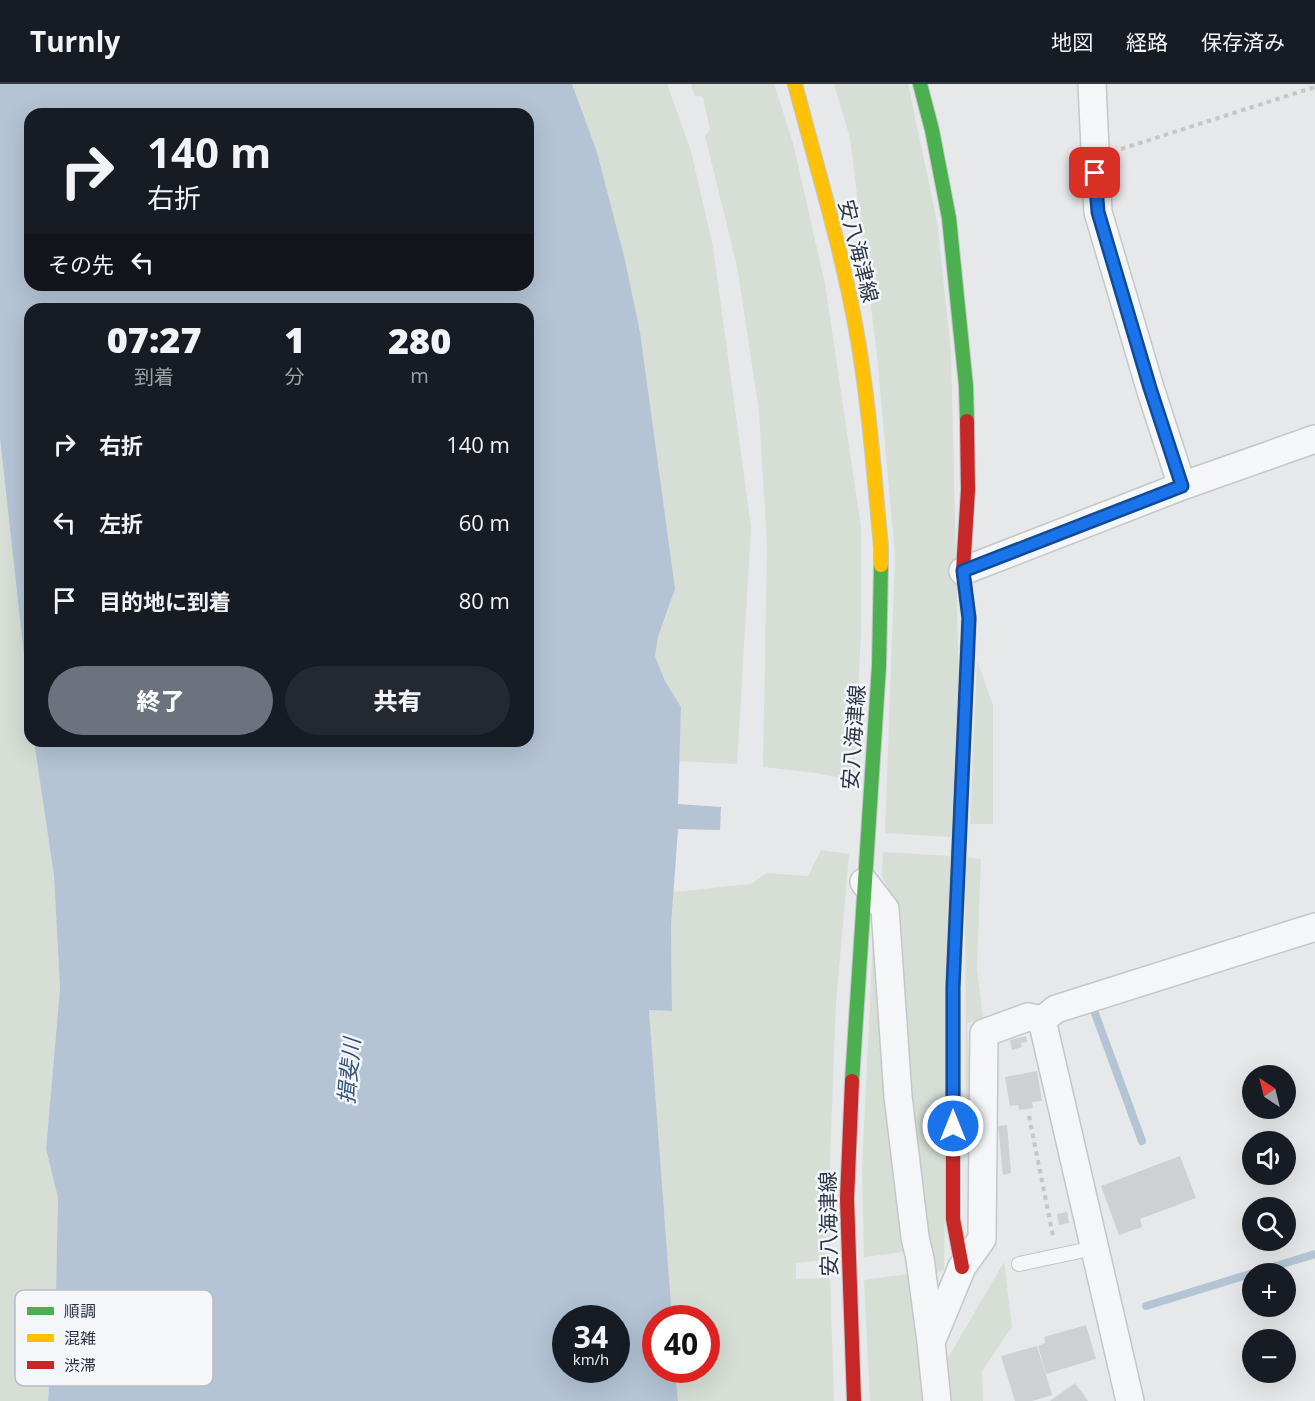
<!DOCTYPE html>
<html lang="ja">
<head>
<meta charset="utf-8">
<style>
  body { margin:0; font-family:"Open Sans","Noto Sans JP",sans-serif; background:#242831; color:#f1f3f6; height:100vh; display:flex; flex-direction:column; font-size:22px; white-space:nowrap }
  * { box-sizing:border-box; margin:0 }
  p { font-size:20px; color:#9ea1a6 }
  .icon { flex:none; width:33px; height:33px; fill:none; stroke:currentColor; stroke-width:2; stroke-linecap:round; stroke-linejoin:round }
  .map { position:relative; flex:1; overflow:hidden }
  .drawer { position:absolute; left:24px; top:219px; width:510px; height:444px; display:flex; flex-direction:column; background:#171b24; border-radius:18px; box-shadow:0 6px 24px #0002 }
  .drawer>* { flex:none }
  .banner { position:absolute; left:24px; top:24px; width:510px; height:183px; border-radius:18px; box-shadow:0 6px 24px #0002; background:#171b24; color:#f1f3f6; overflow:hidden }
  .needle { width:39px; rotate:325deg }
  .tools { position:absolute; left:1242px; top:981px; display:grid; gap:12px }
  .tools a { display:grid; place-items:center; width:54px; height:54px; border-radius:50%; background:#171b24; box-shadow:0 6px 24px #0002; font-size:30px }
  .speed { position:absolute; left:552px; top:1221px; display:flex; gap:12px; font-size:30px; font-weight:700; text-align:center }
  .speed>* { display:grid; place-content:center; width:78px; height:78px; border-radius:50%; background:#171b24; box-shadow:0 6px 24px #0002; line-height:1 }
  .speed small { font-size:15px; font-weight:400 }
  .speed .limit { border:9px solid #d22; background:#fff; color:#111 }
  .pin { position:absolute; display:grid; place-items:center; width:51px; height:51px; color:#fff; margin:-26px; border-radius:12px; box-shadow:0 3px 9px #0006 }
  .me { position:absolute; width:66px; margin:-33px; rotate:0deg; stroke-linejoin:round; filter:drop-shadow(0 0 4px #0008) }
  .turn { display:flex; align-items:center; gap:21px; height:126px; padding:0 24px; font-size:27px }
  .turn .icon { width:78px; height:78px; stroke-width:2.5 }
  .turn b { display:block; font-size:42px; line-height:51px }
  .then { display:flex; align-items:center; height:57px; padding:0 24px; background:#0003; gap:12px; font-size:22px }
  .eta { display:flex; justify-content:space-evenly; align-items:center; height:102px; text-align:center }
  .eta b { font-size:36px; font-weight:800; line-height:42px }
  .primary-button { display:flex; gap:12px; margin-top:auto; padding:12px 24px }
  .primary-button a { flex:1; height:69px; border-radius:36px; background:#6c737f; color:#fff; font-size:24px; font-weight:800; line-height:69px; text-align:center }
  .primary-button a+a { background:#242831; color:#f1f3f6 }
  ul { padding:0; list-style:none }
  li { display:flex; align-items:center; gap:18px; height:78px; padding:0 24px }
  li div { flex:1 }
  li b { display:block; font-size:22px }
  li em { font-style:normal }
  header { display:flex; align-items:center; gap:36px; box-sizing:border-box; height:84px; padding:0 30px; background:#171b24; border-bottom:2px solid #363941 }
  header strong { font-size:28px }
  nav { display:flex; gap:33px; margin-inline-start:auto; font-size:21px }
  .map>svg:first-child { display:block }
  .green { fill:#d6ded6 }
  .water { fill:#b4c4d5; fill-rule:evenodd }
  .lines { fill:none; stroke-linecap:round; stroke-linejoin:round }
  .stream { stroke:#b4c4d5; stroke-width:8 }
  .building { fill:#ced0d3 }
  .lane-casing { stroke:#c4c6c8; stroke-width:16 }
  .street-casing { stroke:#c4c6c8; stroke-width:30 }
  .fast-casing { stroke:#c4c6c8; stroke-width:16 }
  .slow-casing { stroke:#c4c6c8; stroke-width:16 }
  .jam-casing { stroke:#c4c6c8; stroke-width:16 }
  .path { stroke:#c5c6ca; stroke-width:4; stroke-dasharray:4.5 4.5; stroke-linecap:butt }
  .lane { stroke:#f5f6f7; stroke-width:14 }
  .street { stroke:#f5f6f7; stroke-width:27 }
  .fast { stroke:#4caf50; stroke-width:14 }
  .slow { stroke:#ffc107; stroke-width:14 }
  .jam { stroke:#c62828; stroke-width:14 }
  .route-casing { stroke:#114b97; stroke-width:15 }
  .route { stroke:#1a73e8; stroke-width:10 }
  .labels { text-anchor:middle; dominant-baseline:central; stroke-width:5; stroke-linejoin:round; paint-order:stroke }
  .street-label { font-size:21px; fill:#2b3445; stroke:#f4f6f9 }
  .water-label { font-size:22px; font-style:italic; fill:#34527a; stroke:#f4f6f9 }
  .key { fill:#f4f6f9; stroke:#b8bcc3; stroke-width:1.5 }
  .key-label { font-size:16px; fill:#2b3445 }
</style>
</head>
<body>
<header>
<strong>Turnly</strong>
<nav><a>地図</a><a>経路</a><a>保存済み</a></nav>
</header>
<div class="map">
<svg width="1315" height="1317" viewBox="0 0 1315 1317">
  <rect width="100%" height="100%" fill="#e6e8ea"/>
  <path class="green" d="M572,0H667L691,67L713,163L751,443L737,680L679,677L681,623L665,597L655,572L658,553L671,518L640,248L625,176L597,68Z
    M691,0H774L793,59L825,200L861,443V548L854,697L816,689L763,683L767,461L759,327L737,182L705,52L710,46L703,13L694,11Z
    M834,0H908L937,137L951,268L959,606L951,753L885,749L895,472L877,271L850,54Z
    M0,354L30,626V657H34L54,792L60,905L46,1065L58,1114L56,1206L48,1317H0Z
    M977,577L993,621V740H970Z
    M821,766L849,770L836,919L830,1074V1175L796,1179V1195L830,1194L834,1317H678L675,1286H706V1234H672L649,926L672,927L671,843L674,808L751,800L767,789L808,792Z
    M883,768L950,772L944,1186L931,1191L920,1108L893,815L882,792Z
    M965,773L981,775L977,884L983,936L967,939L970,998L966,1075Z
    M874,835L911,1167L864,1173L862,1085Z
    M1004,1178L1012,1243L982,1287L983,1317H945L941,1286Z
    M914,1189L928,1317H870L864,1196Z"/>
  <path class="water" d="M0,0H572L597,68L625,176L640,248L675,505L658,553L655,572L665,597L681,623L678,720L721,723L720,746L678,745L671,843L672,927L649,926L672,1234H656V1286H675L678,1317H48L56,1206L58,1114L46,1065L60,905L54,792L34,657H528V225H30V626L0,354ZM30,30H528V201H30ZM566,1234H616V1286H566Z"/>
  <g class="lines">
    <path class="stream" d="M1093,924L1142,1057
      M1146,1222L1315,1170"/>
  </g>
  <path class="building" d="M1026,952L1027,958L1021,959L1022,963L1012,966L1010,956Z
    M1037,987L1042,1017L1032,1018L1033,1024L1019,1026L1018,1021L1010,1022L1005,993Z
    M1007,1041L1011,1089L1003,1091L998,1042Z
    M1180,1072L1196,1114L1140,1135L1142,1143L1119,1151L1101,1102Z
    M1067,1128L1069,1139L1059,1141L1057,1130Z
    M1086,1241L1096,1275L1046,1290L1038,1262L1045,1259L1044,1253Z
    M1037,1262L1052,1311L1032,1317H1015L1001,1272Z
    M1075,1299L1088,1317H1050Z"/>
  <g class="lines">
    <defs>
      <path id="lane" d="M1019,1180L1094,1164"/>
      <path id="street" d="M1092,0L1098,128L1150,304L1182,402
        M963,487L1182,402L1315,355
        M864,798L885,825L898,1012L915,1153L920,1175L931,1258
        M1042,936L1130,1317
        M1042,936L1056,925L1315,843
        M937,1317L931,1258L962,1183L982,1155L984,949L1028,933L1042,936"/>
      <path id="fast" d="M920,0L932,46L949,134L966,302L967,337
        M852,997L879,582L881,481
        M953,1048V903L960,739"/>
      <path id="slow" d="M795,0C816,81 841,162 856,245C869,317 874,390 881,463V481"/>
      <path id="jam" d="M960,739L969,534L963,487L968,406L967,337
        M852,997L847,1115L854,1317
        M953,1048V1135L962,1183"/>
    </defs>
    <use href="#lane" class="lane-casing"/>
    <use href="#street" class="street-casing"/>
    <use href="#fast" class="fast-casing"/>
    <use href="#slow" class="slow-casing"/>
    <use href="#jam" class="jam-casing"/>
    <path class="path" d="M1121,65L1315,3
      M1029,1032L1053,1152"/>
    <use href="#lane" class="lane"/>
    <use href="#street" class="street"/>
    <use href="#fast" class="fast"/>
    <use href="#slow" class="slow"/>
    <use href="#jam" class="jam"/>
  </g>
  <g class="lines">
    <defs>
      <path id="route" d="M953,1042V903L969,534L963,487L1182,402L1150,304L1098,128L1095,89"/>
    </defs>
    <use href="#route" class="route-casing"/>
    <use href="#route" class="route"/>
  </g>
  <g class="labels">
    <g class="street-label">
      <text transform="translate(859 167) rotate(76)">安八海津線</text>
      <text transform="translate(853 653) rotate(-86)">安八海津線</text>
      <text transform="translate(828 1140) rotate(-91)">安八海津線</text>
    </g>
    <g class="water-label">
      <text transform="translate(348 987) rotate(-85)">揖斐川</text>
    </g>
  </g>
  <rect x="15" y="1206" width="198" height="96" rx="9" class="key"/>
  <rect x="27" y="1223" width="27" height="8" fill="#4caf50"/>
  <rect x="27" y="1250" width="27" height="8" fill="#ffc107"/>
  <rect x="27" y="1277" width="27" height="8" fill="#c62828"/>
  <g class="key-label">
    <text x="64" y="1233">順調</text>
    <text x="64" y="1260">混雑</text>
    <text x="64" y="1287">渋滞</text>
  </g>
</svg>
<div class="tools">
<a><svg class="needle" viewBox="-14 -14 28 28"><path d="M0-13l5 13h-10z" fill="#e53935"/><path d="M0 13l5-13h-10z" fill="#9ea1a6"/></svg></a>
<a><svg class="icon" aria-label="sound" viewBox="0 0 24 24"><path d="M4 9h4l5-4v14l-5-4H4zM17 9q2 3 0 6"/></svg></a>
<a><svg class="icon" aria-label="search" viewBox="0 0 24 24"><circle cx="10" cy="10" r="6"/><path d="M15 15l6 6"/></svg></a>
<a>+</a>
<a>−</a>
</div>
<div class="speed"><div>34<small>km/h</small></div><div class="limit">40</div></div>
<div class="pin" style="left:1095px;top:89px;background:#d93025"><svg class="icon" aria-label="arrive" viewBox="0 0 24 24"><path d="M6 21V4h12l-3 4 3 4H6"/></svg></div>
<svg class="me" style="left:953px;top:1042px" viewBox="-20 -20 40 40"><circle r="17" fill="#1a73e8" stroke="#fff" stroke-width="3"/><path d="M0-11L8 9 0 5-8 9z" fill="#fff"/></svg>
<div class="banner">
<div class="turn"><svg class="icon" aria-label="right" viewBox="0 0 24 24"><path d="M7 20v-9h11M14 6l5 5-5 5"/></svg><div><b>140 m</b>右折</div></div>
<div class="then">その先<svg class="icon" aria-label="left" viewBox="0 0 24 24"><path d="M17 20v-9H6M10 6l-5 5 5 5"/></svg></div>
</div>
<section class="drawer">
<div class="eta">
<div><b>07:27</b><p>到着</p></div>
<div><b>1</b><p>分</p></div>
<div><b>280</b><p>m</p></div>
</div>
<ul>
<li><svg class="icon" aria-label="right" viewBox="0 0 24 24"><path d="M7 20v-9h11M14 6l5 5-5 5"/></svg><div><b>右折</b></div><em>140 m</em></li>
<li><svg class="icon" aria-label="left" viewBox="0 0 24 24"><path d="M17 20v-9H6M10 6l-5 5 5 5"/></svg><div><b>左折</b></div><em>60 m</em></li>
<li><svg class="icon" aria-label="arrive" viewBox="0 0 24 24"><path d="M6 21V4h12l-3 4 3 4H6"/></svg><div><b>目的地に到着</b></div><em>80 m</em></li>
</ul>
<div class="primary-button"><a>終了</a><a>共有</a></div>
</section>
</div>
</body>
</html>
